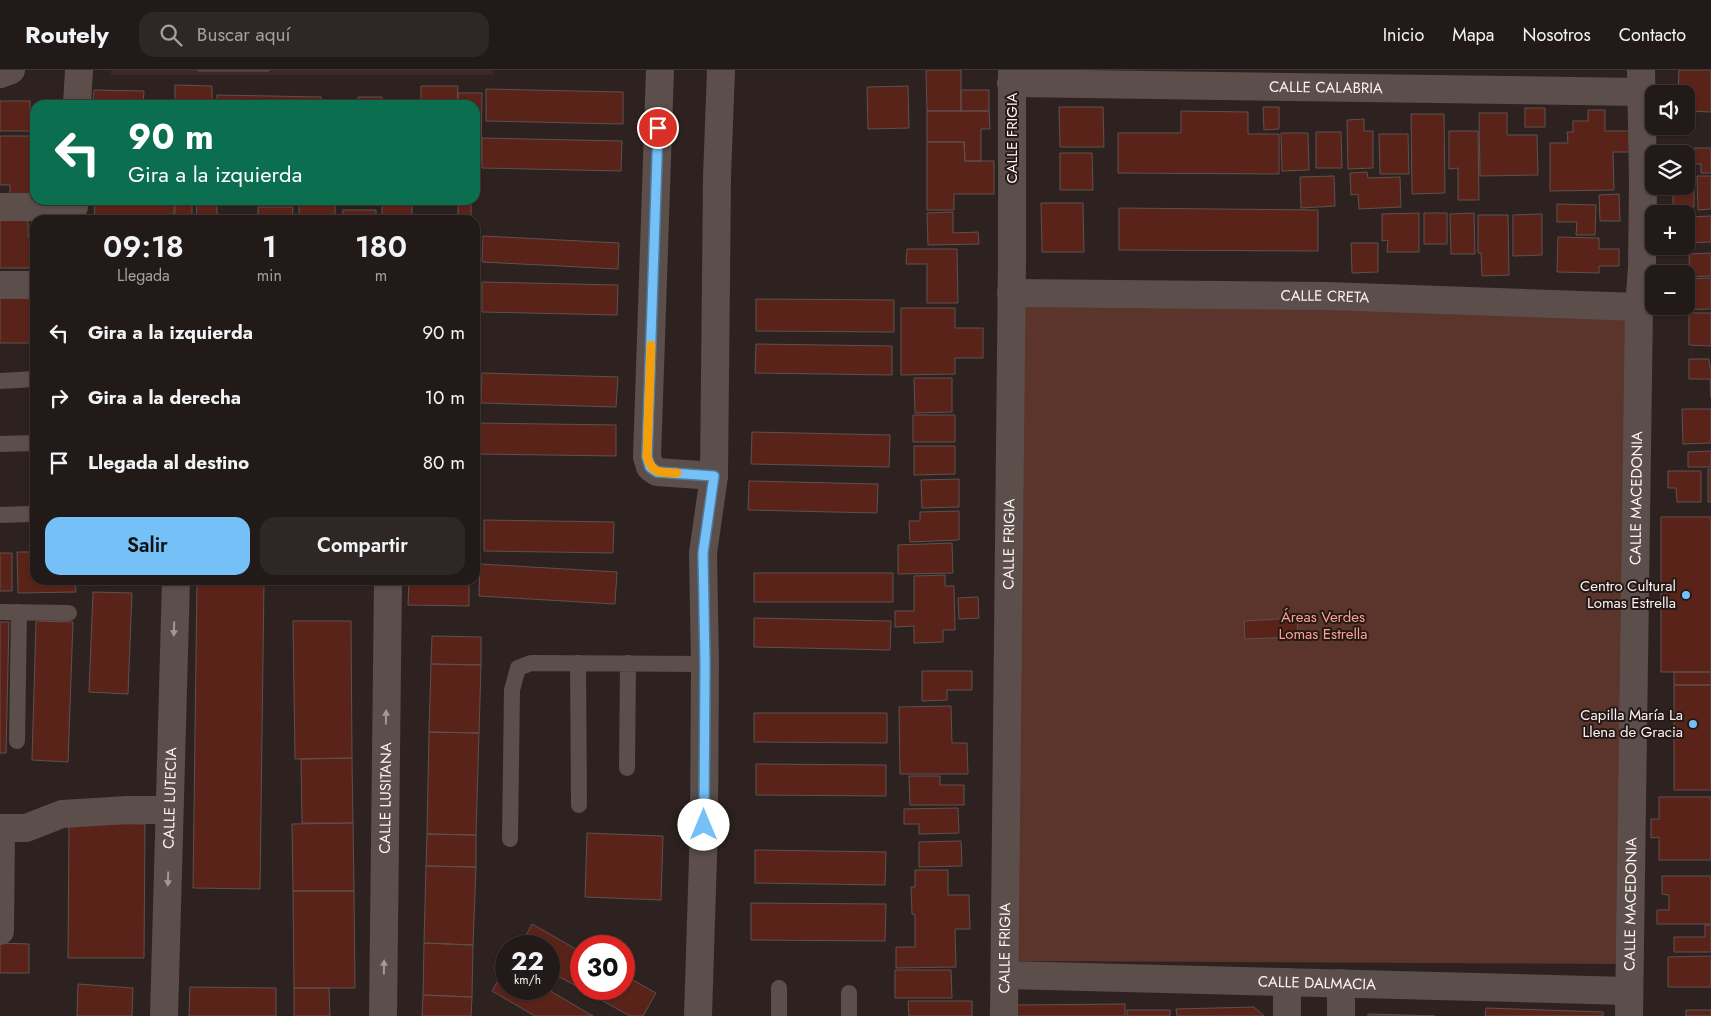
<!DOCTYPE html>
<html lang="es">
<head>
<meta charset="utf-8">
<style>
  body { margin:0; font-family:Jost,sans-serif; background:#2e2725; color:#f1f3f6; height:100vh; display:flex; flex-direction:column; font-size:19px; white-space:nowrap }
  * { box-sizing:border-box; margin:0 }
  p { font-size:16px; color:#a2a1a2 }
  .icon { flex:none; width:28px; height:28px; fill:none; stroke:currentColor; stroke-width:2; stroke-linecap:round; stroke-linejoin:round }
  .map { position:relative; flex:1; overflow:hidden }
  .details { position:absolute; left:30px; top:145px; width:450px; height:370px; display:flex; flex-direction:column; background:#221a18; border-radius:15px; box-shadow:0 1px 4px #0004,0 0 0 1px #3f3837 }
  .details>* { flex:none }
  .hud { position:absolute; left:30px; top:30px; width:450px; height:105px; border-radius:15px; box-shadow:0 1px 4px #0004,0 0 0 1px #3f3837; background:#0b6e4f; color:#fff; overflow:hidden }
  .tools { position:absolute; left:1645px; top:15px; display:grid; gap:10px }
  .tools a { display:grid; place-items:center; width:50px; height:50px; border-radius:10px; background:#221a18; box-shadow:0 1px 4px #0004,0 0 0 1px #3f3837; font-size:25px }
  .speed { position:absolute; left:495px; top:865px; display:flex; gap:10px; font-size:25px; font-weight:700; text-align:center }
  .speed>* { display:grid; place-content:center; width:65px; height:65px; border-radius:50%; background:#221a18; box-shadow:0 1px 4px #0004,0 0 0 1px #3f3837; line-height:1 }
  .speed small { font-size:12px; font-weight:400 }
  .speed .limit { border:8px solid #d22; background:#fff; color:#111 }
  .pin { position:absolute; display:grid; place-items:center; width:42px; height:42px; color:#fff; margin:-21px; border:2px solid #fff; border-radius:50%; box-shadow:0 1px 5px #0007 }
  .me { position:absolute; width:55px; margin:-28px; rotate:0deg; stroke-linejoin:round; filter:drop-shadow(0 0 4px #0008) }
  .turn { display:flex; align-items:center; gap:18px; height:105px; padding:0 15px; font-size:22px }
  .turn .icon { width:65px; height:65px; stroke-width:2.5 }
  .turn b { display:block; font-size:35px; line-height:42px }
  .eta { display:flex; justify-content:space-evenly; align-items:center; height:85px; text-align:center }
  .eta b { font-size:30px; font-weight:600; line-height:35px }
  .primary-button { display:flex; gap:10px; margin-top:auto; padding:10px 15px }
  .primary-button a { flex:1; height:58px; border-radius:15px; background:#75c0f6; color:#111; font-size:20px; font-weight:600; line-height:58px; text-align:center }
  .primary-button a+a { background:#2e2725; color:#f1f3f6 }
  ul { padding:0; list-style:none }
  li { display:flex; align-items:center; gap:15px; height:65px; padding:0 15px }
  li div { flex:1 }
  li b { display:block; font-size:19px }
  li em { font-style:normal }
  header { display:flex; align-items:center; gap:30px; box-sizing:border-box; height:70px; padding:0 25px; background:#221a18; border-bottom:1px solid #3f3837 }
  header strong { font-size:24px }
  nav { display:flex; gap:28px; margin-inline-start:auto; font-size:18px }
  .search { width:350px; height:45px; background:#2e2725; display:flex; align-items:center; gap:12px; box-sizing:border-box; padding:0 18px; border-radius:15px; color:#a2a1a2; font-size:19px }
  .map>svg:first-child { display:block }
  .built { fill:#3b2926 }
  .green { fill:#5b342c }
  .building { fill:#5a2319; stroke:#5e514e }
  .lines { fill:none; stroke-linecap:round; stroke-linejoin:round }
  .lane { stroke:#5b4e4b; stroke-width:16 }
  .street { stroke:#5b4e4b; stroke-width:28 }
  .oneway { fill:#a39896 }
  .route-casing { stroke:#4c7da0; stroke-width:12 }
  .route { stroke:#75c0f6; stroke-width:9 }
  .slow { stroke:#f59e0b; stroke-width:9 }
  .poi-dot { fill:#75c0f6; stroke:#241917; stroke-width:2 }
  .labels { text-anchor:middle; dominant-baseline:central; stroke-width:4; stroke-linejoin:round; paint-order:stroke }
  .street-label { font-size:15px; fill:#fbf3f1; stroke:#241917 }
  .poi-label { font-size:15px; fill:#fbf3f1; stroke:#241917; text-anchor:end }
  .park-label { font-size:15px; fill:#ffa290; stroke:#241917 }
</style>
</head>
<body>
<header>
<strong>Routely</strong>
<div class="search"><svg class="icon" aria-label="search" viewBox="0 0 24 24"><circle cx="10" cy="10" r="6"/><path d="M15 15l6 6"/></svg>Buscar aquí</div>
<nav><a>Inicio</a><a>Mapa</a><a>Nosotros</a><a>Contacto</a></nav>
</header>
<div class="map">
<svg width="1711" height="946" viewBox="0 0 1711 946">
  <rect width="100%" height="100%" fill="#2e2220"/>
  <path class="built" d="M111,0H493V5H111Z"/>
  <path class="green" d="M1018,229L1627,247L1626,894L1016,891Z"/>
  <path class="building" d="M198,0H269V1H198Z
    M926,0H961V41H927Z
    M1679,0H1711V42L1686,41V24H1678Z
    M175,15L212,16V35H175Z
    M421,16H458L457,35H421Z
    M908,16L909,58L868,59L867,17Z
    M486,19L623,22V54L486,51Z
    M94,20L144,21L143,35H93Z
    M961,20H989V41H961Z
    M458,23H482L481,93H475V35H458Z
    M217,25L321,27V35H217Z
    M358,27H382V35H358Z
    M0,31H30V61H0Z
    M1059,37H1103L1104,77H1060Z
    M1263,37H1279V59L1264,60Z
    M1525,38H1545V57H1525Z
    M1588,40H1605V61H1631V82H1613L1614,120L1550,121V73H1568L1567,62H1573V51H1588Z
    M927,41H989L990,59H981V91H965L964,72H927Z
    M1181,41L1248,42V64H1279V104L1118,103V63H1181Z
    M1479,43H1507V65H1537L1538,105L1480,106Z
    M1411,44H1444L1445,123L1412,124Z
    M1364,49V61H1373V98L1348,99L1347,50Z
    M1449,61H1478L1479,130H1458V98L1449,99Z
    M1316,62H1341L1342,98H1316Z
    M1281,63H1308L1309,100L1282,101Z
    M1379,64H1408L1409,104H1380Z
    M0,66H35V124H10V115H0Z
    M482,68L622,71L621,101L482,98Z
    M927,72H964L965,91H994V124H954V140H927Z
    M1694,78H1711V103H1701V94H1694Z
    M1060,83H1092L1093,120H1060Z
    M1367,102L1368,108L1400,107L1401,137L1359,139L1358,124L1351,125L1350,103Z
    M1686,104H1694V137H1673V116H1686Z
    M1334,106L1335,136L1301,138L1300,107Z
    M1697,106H1711V139L1698,140Z
    M1619,124L1620,151H1600L1599,125Z
    M95,130H174V150H94Z
    M175,130H192V150H175Z
    M197,130H217V150H196Z
    M458,130H464V134H471V150H458Z
    M299,131H335V150H299Z
    M382,132L412,133V150H382Z
    M1041,133H1083L1084,182H1042Z
    M1557,134L1596,135L1595,165H1576L1577,152H1557Z
    M258,137H293L292,150H258Z
    M1119,138L1318,140V181L1119,180Z
    M343,140H376V150H342Z
    M953,142V163L978,162L979,174L928,175L927,143Z
    M1419,143V182H1387L1388,170L1382,171V144Z
    M1424,143H1447V174H1424Z
    M1474,143L1475,184H1451L1450,144Z
    M1542,144V185L1513,186V145Z
    M1478,145H1508L1509,205L1482,206L1481,183H1478Z
    M0,146H28V167L35,168V198H0Z
    M1711,146V172L1686,173V147Z
    M483,166L619,173L618,199L482,192Z
    M1558,167L1599,168V179H1619V196H1599V203L1557,202Z
    M1351,173H1378V202L1352,203Z
    M907,179H957L958,233H927V194H906Z
    M1711,183V206L1690,207L1689,184Z
    M1711,208V239L1676,240L1675,236H1686V209Z
    M482,212L618,215L617,245L482,242Z
    M0,222L35,223V273H0Z
    M756,229L894,230V262L756,261Z
    M901,238H955V258H983V288H955V304L901,305Z
    M1689,243H1711V276L1689,275Z
    M756,274L892,276V305L755,303Z
    M1689,289H1709L1710,297H1711V328L1710,309H1689Z
    M482,303L618,307L616,337L481,333Z
    M914,308H952V342L915,343Z
    M1682,339H1711V373L1683,374Z
    M913,345H955V372H913Z
    M478,353L616,355V386L478,384Z
    M752,362L890,365L889,397L751,394Z
    M914,376H955V404L914,405Z
    M1711,381V397H1688V382Z
    M1708,399H1711V432H1708Z
    M1668,401H1701V432H1677L1676,418H1668Z
    M959,409V437L922,438L921,410Z
    M749,411L878,414L877,443L748,440Z
    M959,441V470L910,472L909,451H920V442Z
    M1661,447H1711V602H1661Z
    M484,450L614,452L613,483L484,481Z
    M952,473L953,503L898,504V475Z
    M17,482H35V510H75L76,522L18,523Z
    M0,483H12V521H0Z
    M480,494L617,502L615,534L479,526Z
    M754,503H893V532H754Z
    M945,505V516H954L955,560H943V572L914,573V556L895,557V541H914V506Z
    M197,510H264L260,819L193,818Z
    M280,510H368L367,514Z
    M409,510H469V536L408,535Z
    M93,522L132,523L128,624L89,622Z
    M978,527L979,548L959,549L958,528Z
    M754,548L891,551L890,580L754,577Z
    M1297,548L1298,567L1245,569L1244,551Z
    M36,551L73,552L68,692L32,690Z
    M293,551H351L352,688L295,689Z
    M0,552H9L6,683H0Z
    M432,566L481,567V595L431,594Z
    M431,594L481,595L479,663L429,662Z
    M922,601H972V620H947V630L922,631Z
    M1674,602H1711V615H1674Z
    M1674,615H1711V720H1674Z
    M951,636L952,673H967L968,704H900L899,637Z
    M754,643H887V673L754,672Z
    M429,662L479,663L476,765L427,764Z
    M352,688L353,753H302L301,689Z
    M756,694L886,695V726L756,725Z
    M909,706H940V715H964V735H910Z
    M1659,727H1711V790H1659V767L1651,768V749H1659Z
    M958,738L959,763L919,764V754H904V739Z
    M69,753L145,754L144,888H68Z
    M353,753L354,821H293L292,754Z
    M587,763L663,766L661,830L585,827Z
    M427,764L476,765V797L426,796Z
    M961,771L962,796L919,797V772Z
    M755,780L886,782L885,815L755,813Z
    M426,796L476,797L473,875L424,873Z
    M915,800H948V825H969L970,859H955L956,897L896,898V877H915V845L912,844L911,817H915Z
    M1662,806H1711V854H1657V840H1669V825L1662,824Z
    M293,821H354L355,918H294Z
    M751,833L886,834L885,871L751,870Z
    M532,854L581,882V919H624V905L656,923L643,946H630L549,901V876H520Z
    M1705,855H1711V882H1674V867H1705Z
    M0,873L29,874V903H0Z
    M424,873L473,875L472,927L423,925Z
    M1711,886V917H1668V887Z
    M506,897V919H547L593,946H535L492,921Z
    M895,900H951L952,928H895Z
    M78,914L133,918L132,946H77Z
    M190,917L276,918V946H189Z
    M294,918H329L330,946H294Z
    M423,925L472,927L471,946H422Z
    M908,931H972V946H909Z
    M1125,934V946H1015V935Z
    M1254,937L1264,946H1177L1176,939Z
    M1486,938L1603,942V946H1485Z
    M1127,940H1170V946H1127Z
    M1686,940H1711V946H1686Z
    M1368,944L1435,946H1368Z"/>
  <g class="lines">
    <path class="lane" d="M0,311L35,309
      M0,374L35,373
      M0,445L30,444L35,442
      M0,542L69,543
      M578,593L579,735
      M17,671L19,542
      M627,698L628,593
      M510,769L512,620L518,598L531,593L705,594
      M779,946V918
      M849,946V923"/>
    <g class="street">
      <path d="M660,0L647,387L650,397L657,402L714,406"/>
      <path d="M0,4L11,0"/>
      <path id="s1" d="M1011,13L1641,22"/>
      <path d="M77,35L79,0"/>
      <path d="M0,137H74"/>
      <path d="M0,215H35"/>
      <path id="s2" d="M1011,223L1327,226L1639,237"/>
      <path d="M0,758H26L62,744L127,740H169"/>
      <path d="M0,861L1,758"/>
      <path id="s3" d="M1005,905L1629,921"/>
      <path id="s4" d="M164,946L176,510"/>
      <path id="s5" d="M383,946L388,510"/>
      <path d="M698,946L704,755L705,594L703,483L714,406L717,107L721,0"/>
      <path id="s6" d="M1004,946L1012,187V0"/>
      <path d="M1287,946V912"/>
      <path d="M1341,946V913"/>
      <path id="s7" d="M1629,946L1639,237L1642,198L1643,113L1641,0"/>
    </g>
  </g>
  <defs><path id="oneway-solid" d="M-6-.8H1V-3.2L6.5 0L1 3.2V.8H-6Z" transform="scale(1.25)"/></defs>
  <g class="oneway">
    <use href="#oneway-solid" transform="translate(174 559) rotate(92)"/>
    <use href="#oneway-solid" transform="translate(386 647) rotate(-89)"/>
    <use href="#oneway-solid" transform="translate(168 809) rotate(92)"/>
    <use href="#oneway-solid" transform="translate(384 897) rotate(-89)"/>
  </g>
  <g class="lines">
    <defs>
      <path id="route" d="M658,58L647,387L650,397L657,402L714,406L703,483L705,594L704,755"/>
    </defs>
    <use href="#route" class="route-casing"/>
    <use href="#route" class="route"/>
    <path class="slow" d="M651,275L647,387C653,405 661,402 677,403"/>
  </g>
  <g class="poi-dot">
    <circle cx="1686" cy="525" r="5"/>
    <circle cx="1693" cy="654" r="5"/>
  </g>
  <g class="labels">
    <g class="street-label">
      <text stroke="none"><textPath href="#s1" startOffset="315">CALLE CALABRIA</textPath></text>
      <text transform="translate(1012 68) rotate(-90)">CALLE FRIGIA</text>
      <text stroke="none"><textPath href="#s2" startOffset="314">CALLE CRETA</textPath></text>
      <text stroke="none"><textPath href="#s7" startOffset="518">CALLE MACEDONIA</textPath></text>
      <text stroke="none"><textPath href="#s6" startOffset="472">CALLE FRIGIA</textPath></text>
      <text stroke="none"><textPath href="#s4" startOffset="218">CALLE LUTECIA</textPath></text>
      <text stroke="none"><textPath href="#s5" startOffset="218">CALLE LUSITANA</textPath></text>
      <text stroke="none"><textPath href="#s7" startOffset="112">CALLE MACEDONIA</textPath></text>
      <text stroke="none"><textPath href="#s6" startOffset="68">CALLE FRIGIA</textPath></text>
      <text stroke="none"><textPath href="#s3" startOffset="312">CALLE DALMACIA</textPath></text>
    </g>
    <g class="poi-label">
      <text x="1676" y="516">Centro Cultural<tspan x="1676" dy="17">Lomas Estrella</tspan></text>
      <text x="1683" y="645">Capilla María La<tspan x="1683" dy="17">Llena de Gracia</tspan></text>
    </g>
    <g class="park-label">
      <text x="1323" y="547">Áreas Verdes<tspan x="1323" dy="17">Lomas Estrella</tspan></text>
    </g>
  </g>
</svg>
<div class="tools">
<a><svg class="icon" aria-label="sound" viewBox="0 0 24 24"><path d="M4 9h4l5-4v14l-5-4H4zM17 9q2 3 0 6"/></svg></a>
<a><svg class="icon" aria-label="layers" viewBox="0 0 24 24"><path d="M12 4l9 5-9 5-9-5zM3 14l9 5 9-5"/></svg></a>
<a>+</a>
<a>−</a>
</div>
<div class="speed"><div>22<small>km/h</small></div><div class="limit">30</div></div>
<div class="pin" style="left:658px;top:58px;background:#d93025"><svg class="icon" aria-label="arrive" viewBox="0 0 24 24"><path d="M6 21V4h12l-3 4 3 4H6"/></svg></div>
<svg class="me" style="left:704px;top:755px" viewBox="-20 -20 40 40"><circle r="19" fill="#fff"/><path d="M0-13L10 11 0 6-10 11z" fill="#75c0f6"/></svg>
<div class="hud">
<div class="turn"><svg class="icon" aria-label="left" viewBox="0 0 24 24"><path d="M17 20v-9H6M10 6l-5 5 5 5"/></svg><div><b>90 m</b>Gira a la izquierda</div></div>
</div>
<section class="details">
<div class="eta">
<div><b>09:18</b><p>Llegada</p></div>
<div><b>1</b><p>min</p></div>
<div><b>180</b><p>m</p></div>
</div>
<ul>
<li><svg class="icon" aria-label="left" viewBox="0 0 24 24"><path d="M17 20v-9H6M10 6l-5 5 5 5"/></svg><div><b>Gira a la izquierda</b></div><em>90 m</em></li>
<li><svg class="icon" aria-label="right" viewBox="0 0 24 24"><path d="M7 20v-9h11M14 6l5 5-5 5"/></svg><div><b>Gira a la derecha</b></div><em>10 m</em></li>
<li><svg class="icon" aria-label="arrive" viewBox="0 0 24 24"><path d="M6 21V4h12l-3 4 3 4H6"/></svg><div><b>Llegada al destino</b></div><em>80 m</em></li>
</ul>
<div class="primary-button"><a>Salir</a><a>Compartir</a></div>
</section>
</div>
</body>
</html>
